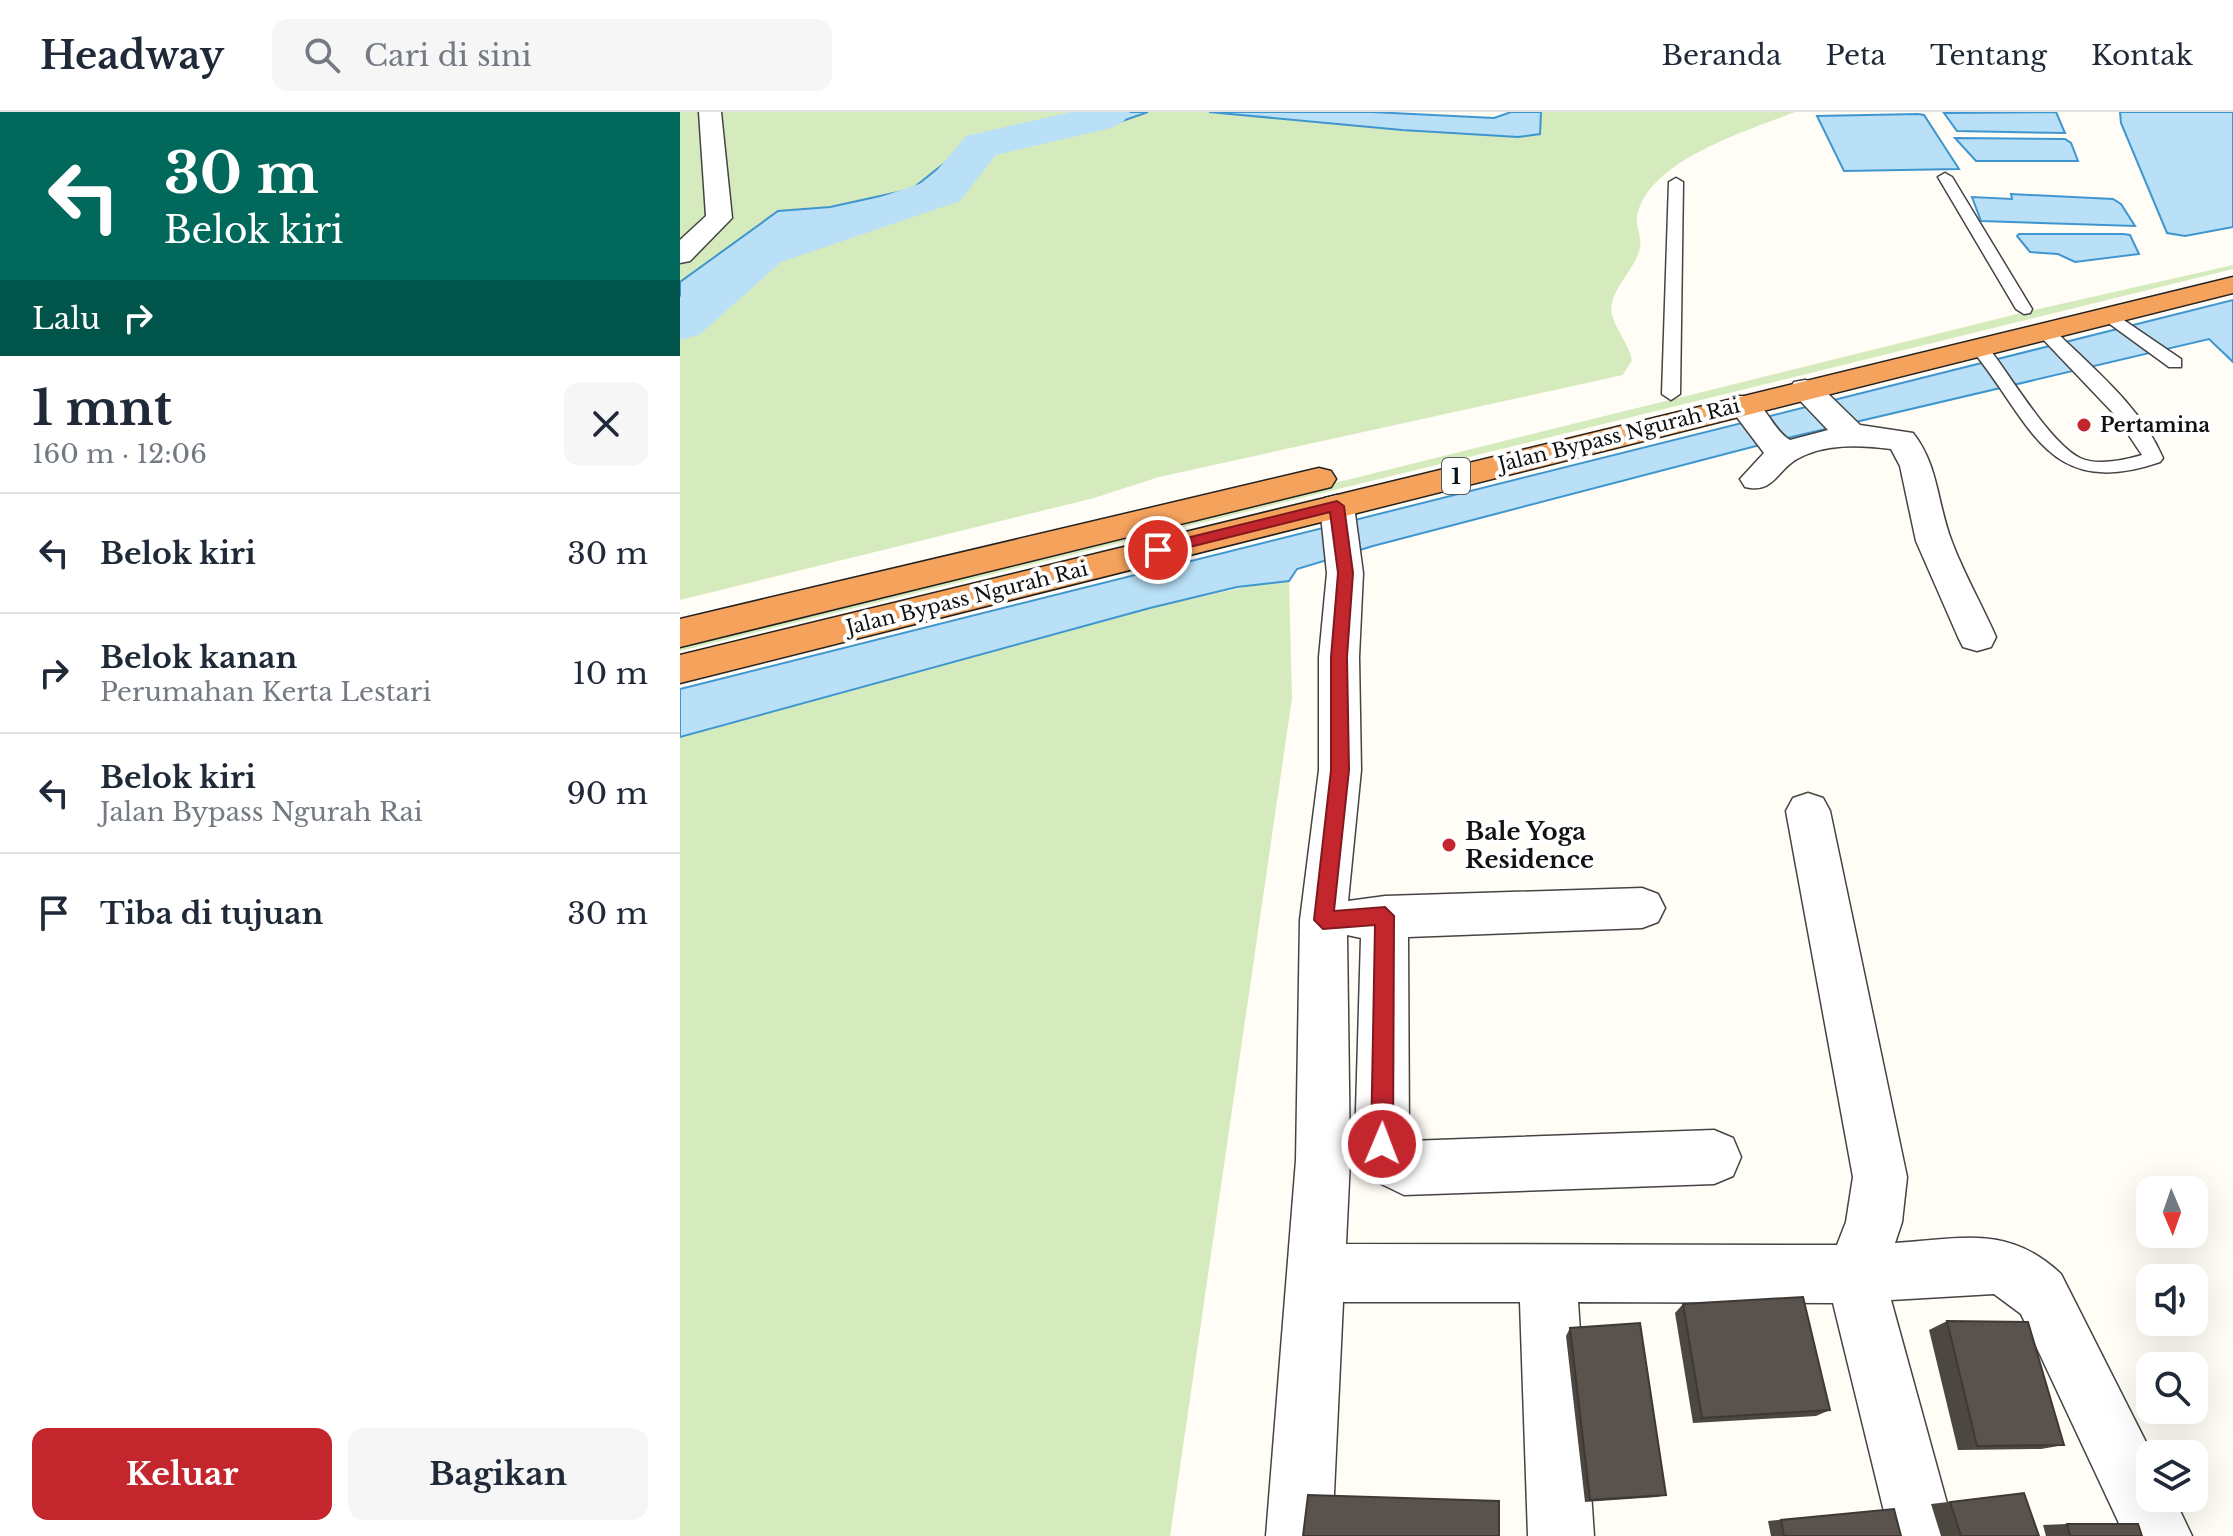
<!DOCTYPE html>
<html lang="id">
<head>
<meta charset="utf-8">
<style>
  body { margin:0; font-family:"Libre Baskerville",serif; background:#f6f6f7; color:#1f2937; height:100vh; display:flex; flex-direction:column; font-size:30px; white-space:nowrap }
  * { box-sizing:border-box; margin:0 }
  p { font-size:26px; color:#747a83 }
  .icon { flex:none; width:44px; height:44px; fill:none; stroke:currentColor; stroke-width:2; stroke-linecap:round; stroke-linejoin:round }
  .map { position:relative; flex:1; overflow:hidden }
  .details { display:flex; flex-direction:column; background:#fff; width:680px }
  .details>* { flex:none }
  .guide { background:#00695c; color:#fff; overflow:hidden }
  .needle { width:52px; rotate:178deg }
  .tools { position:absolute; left:1456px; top:1064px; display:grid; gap:16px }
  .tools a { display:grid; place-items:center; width:72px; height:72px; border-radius:16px; background:#fff; box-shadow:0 8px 32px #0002; font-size:40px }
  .pin { position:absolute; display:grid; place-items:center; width:68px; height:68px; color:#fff; margin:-34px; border:4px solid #fff; border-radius:50%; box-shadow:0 2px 8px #0007 }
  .me { position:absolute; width:88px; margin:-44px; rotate:1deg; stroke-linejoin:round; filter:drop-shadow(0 0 6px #0008) }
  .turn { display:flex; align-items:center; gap:28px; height:168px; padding:0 32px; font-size:36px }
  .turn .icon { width:104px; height:104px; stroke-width:2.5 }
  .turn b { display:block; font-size:56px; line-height:68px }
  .then { display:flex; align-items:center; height:76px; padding:0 32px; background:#0003; gap:16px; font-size:30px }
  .round { display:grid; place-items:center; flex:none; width:84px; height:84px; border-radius:16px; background:#f6f6f7 }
  .summary { display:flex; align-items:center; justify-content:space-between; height:136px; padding:0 32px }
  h1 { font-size:48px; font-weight:700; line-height:60px }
  .primary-button { display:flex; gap:16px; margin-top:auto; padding:16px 32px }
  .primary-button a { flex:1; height:92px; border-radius:16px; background:#c4262e; color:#fff; font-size:32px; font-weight:700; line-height:92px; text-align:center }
  .primary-button a+a { background:#f6f6f7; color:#1f2937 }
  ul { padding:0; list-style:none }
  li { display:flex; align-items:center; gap:24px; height:120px; padding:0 32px; border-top:2px solid #e0e1e3 }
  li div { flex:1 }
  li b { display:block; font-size:30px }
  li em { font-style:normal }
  header { display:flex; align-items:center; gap:48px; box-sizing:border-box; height:112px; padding:0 40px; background:#fff; border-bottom:2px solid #e0e1e3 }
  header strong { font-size:38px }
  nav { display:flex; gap:44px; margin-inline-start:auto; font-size:28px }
  .search { width:560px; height:72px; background:#f6f6f7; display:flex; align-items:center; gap:20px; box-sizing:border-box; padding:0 28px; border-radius:16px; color:#747a83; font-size:30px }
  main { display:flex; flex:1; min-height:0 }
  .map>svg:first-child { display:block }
  .green { fill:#d5ebbd }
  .water { fill:#b9e0f7; stroke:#3f96cf; stroke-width:2 }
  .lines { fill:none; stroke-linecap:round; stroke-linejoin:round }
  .river { fill:#b9e0f7; fill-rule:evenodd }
  .lane-casing { stroke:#444; stroke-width:3 }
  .street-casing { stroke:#444; stroke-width:3 }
  .highway-casing { stroke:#222; stroke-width:3 }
  .lane { fill:#fff; fill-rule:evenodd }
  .street { fill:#fff; fill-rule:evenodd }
  .highway { fill:#f5a25d; fill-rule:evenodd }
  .wall { fill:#4d4742 }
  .building { fill:#5a524d; stroke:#3f3936; stroke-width:2 }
  .route { fill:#c4262e; stroke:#7f191e; stroke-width:2 }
  .poi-dot { fill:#c4262e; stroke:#fff; stroke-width:3 }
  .labels { text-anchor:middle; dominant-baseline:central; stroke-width:8; stroke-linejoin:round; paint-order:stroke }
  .far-poi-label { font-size:20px; font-weight:bold; fill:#111; stroke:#fff; text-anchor:start }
  .far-street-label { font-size:20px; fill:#111; stroke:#fff }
  .shield { fill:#fff; stroke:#585858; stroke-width:2 }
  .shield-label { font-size:22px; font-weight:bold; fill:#111 }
  .poi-label { font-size:24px; font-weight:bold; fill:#111; stroke:#fff; text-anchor:start }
</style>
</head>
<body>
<header>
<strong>Headway</strong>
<div class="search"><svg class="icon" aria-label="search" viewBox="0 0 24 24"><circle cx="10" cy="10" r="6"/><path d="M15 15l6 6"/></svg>Cari di sini</div>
<nav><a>Beranda</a><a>Peta</a><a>Tentang</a><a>Kontak</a></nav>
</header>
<main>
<section class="details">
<div class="guide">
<div class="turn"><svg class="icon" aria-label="left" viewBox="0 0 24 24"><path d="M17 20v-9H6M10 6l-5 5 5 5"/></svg><div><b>30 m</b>Belok kiri</div></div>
<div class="then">Lalu<svg class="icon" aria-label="right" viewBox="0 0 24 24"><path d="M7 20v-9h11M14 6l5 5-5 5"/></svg></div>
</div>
<div class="summary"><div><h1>1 mnt</h1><p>160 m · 12:06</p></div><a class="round"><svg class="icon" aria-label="close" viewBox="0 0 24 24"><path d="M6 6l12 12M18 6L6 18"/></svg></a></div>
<ul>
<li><svg class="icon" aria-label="left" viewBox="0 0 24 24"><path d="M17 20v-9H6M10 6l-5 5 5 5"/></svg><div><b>Belok kiri</b></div><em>30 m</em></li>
<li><svg class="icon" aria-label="right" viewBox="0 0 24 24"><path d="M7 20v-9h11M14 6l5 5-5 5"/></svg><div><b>Belok kanan</b><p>Perumahan Kerta Lestari</p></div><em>10 m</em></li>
<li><svg class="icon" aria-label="left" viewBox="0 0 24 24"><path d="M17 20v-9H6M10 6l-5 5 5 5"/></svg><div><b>Belok kiri</b><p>Jalan Bypass Ngurah Rai</p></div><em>90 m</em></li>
<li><svg class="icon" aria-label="arrive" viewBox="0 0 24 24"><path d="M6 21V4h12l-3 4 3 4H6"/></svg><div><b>Tiba di tujuan</b></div><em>30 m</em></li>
</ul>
<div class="primary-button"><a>Keluar</a><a>Bagikan</a></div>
</section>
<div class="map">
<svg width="1553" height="1424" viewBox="0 0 1553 1424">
  <rect width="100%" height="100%" fill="#fffdf5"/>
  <path class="green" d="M0,0H400L267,47L233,77L150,95L98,99L0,170Z
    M468,0H529L722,18L860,22L861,0H1115C1068,19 967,48 957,105C956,115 962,126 960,136C956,157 927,180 932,203C936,218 948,231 952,248L943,263L479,365L414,386L0,488V205L113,121L138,112L229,96L264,84L316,38L428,14Z
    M1553,153V157L0,539V533L1341,201Z
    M592,469H609L612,586L490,1424H0V625L470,496Z"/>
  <path class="water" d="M400,0H468L428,14L316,38L264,84L229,96L138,112L113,121L0,205V170L98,99L150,95L232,77L297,25L354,15Z
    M529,0H692L814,6L831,0H861L860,22L838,25L722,18Z
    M1376,0L1385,21L1277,19L1264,1Z
    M1440,0H1553V115L1505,124L1487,121L1441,11Z
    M1238,2L1244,3L1279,57L1164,59L1137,4Z
    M1275,26L1385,27L1391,31L1398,49H1296Z
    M1331,82L1433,87L1441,92L1455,114L1301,109L1292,85L1332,87Z
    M1339,122H1443L1450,123L1459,142L1395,150L1378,142L1350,140L1337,124Z
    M1553,188V250L1529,227L1099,328L693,434L617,457L609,469L557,475L470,496L0,625V577Z"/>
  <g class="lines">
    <path class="river" d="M391,0H450L444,9L431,16L316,43L280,89L101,150L19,223L0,228V185L67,130L248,69L286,24Z"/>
    <defs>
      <path id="lane" d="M1265,61L1272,65L1352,197L1350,201L1344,202L1336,197L1258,65Z
        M996,66L1003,70L1000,282L991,288L982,282L989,70Z
        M1429,198L1501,247V255H1489L1423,207V199Z
        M1364,213L1370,214C1409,253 1461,294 1483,346L1480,350C1366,389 1352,311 1292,238V230H1304C1328,259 1369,331 1400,346C1417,354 1445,348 1462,343L1436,304L1358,222V214Z"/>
      <path id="street" d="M19,0H41L52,106L10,149L0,151V128L26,104Z
        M1125,268L1136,270L1180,313L1233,321C1259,354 1257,392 1272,430C1284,462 1302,493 1316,525L1311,535L1297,539L1283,535L1278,525L1236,429L1220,354L1211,337C1180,333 1145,331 1117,347C1096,359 1094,382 1065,375L1060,367L1084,341L1047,292L1052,285C1084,277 1087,314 1110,328L1148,318L1109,277L1114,270Z
        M657,383L669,386L674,394L683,461L679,545L681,658L668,789L705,784L962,776L978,782L985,796L978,810L962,816L728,825L729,1029L1034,1018L1053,1026L1061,1045L1053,1064L1034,1072L724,1083L689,1066L675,1032L681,826L667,823L670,1048L666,1132L1157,1133L1166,1110L1173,1065L1106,699L1113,686L1128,681L1143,686L1150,699L1227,1065L1222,1110L1215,1131C1281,1127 1328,1112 1381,1162L1472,1342L1470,1386H1494L1512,1424H1445L1341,1202L1314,1182L1211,1188L1276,1424H1210L1153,1191L898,1190L914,1424H848L840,1190H663L652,1424H586L616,1048L620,808L639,658V545L647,461L640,394L645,386Z"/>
      <path id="highway" d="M1553,165V181L0,571V543Z
        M639,356L651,359L656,367L651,375L0,535V507Z"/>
    </defs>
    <use href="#lane" class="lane-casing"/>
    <use href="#street" class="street-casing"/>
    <use href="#highway" class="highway-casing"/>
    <use href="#lane" class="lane"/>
    <use href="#street" class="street"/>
    <use href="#highway" class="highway"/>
  </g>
  <path class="wall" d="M1003,1192L1150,1298L1136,1304L1013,1311L995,1201Z
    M1267,1209L1384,1333L1361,1337L1278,1338L1249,1218Z
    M890,1216L986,1383L977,1385L905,1390L886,1224Z
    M1344,1381L1359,1424H1261L1251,1392Z
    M1214,1397L1221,1424H1091L1088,1409Z
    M1387,1412L1462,1424H1366L1363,1413Z"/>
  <path class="building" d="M1123,1185L1150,1298L1022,1306L1003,1192Z
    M1267,1209L1348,1210L1384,1333L1297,1334Z
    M960,1211L986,1383L910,1388L890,1216Z
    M1344,1381L1359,1424H1281L1270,1390Z
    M628,1383L819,1389V1424H623Z
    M1214,1397L1221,1424H1104L1101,1408Z
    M1387,1412H1458L1462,1424H1390Z"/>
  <path class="route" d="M657,389L664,394L673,461L667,545L669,658L654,799L705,795L714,804L713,1032L710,1040L702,1043L695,1040L691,1032L695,813L643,817L634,808L651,658V545L658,461L650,400L478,443L470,438L478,433Z"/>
  <g class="poi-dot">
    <circle cx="1404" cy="313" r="8"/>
    <circle cx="769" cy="733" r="8"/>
  </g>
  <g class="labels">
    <g class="far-poi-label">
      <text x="1420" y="313">Pertamina</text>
    </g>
    <g class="far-street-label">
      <text transform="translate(939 323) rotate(-14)">Jalan Bypass Ngurah Rai</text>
      <text transform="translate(287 486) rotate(-14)">Jalan Bypass Ngurah Rai</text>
    </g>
    <rect class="shield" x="762" y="346" width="28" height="36" rx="6"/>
    <g class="shield-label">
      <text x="776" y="364">1</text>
    </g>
    <g class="poi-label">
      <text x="785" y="719">Bale Yoga<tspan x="785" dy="28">Residence</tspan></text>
    </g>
  </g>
</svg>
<div class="tools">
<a><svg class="needle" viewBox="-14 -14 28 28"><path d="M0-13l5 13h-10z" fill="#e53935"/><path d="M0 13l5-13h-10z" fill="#747a83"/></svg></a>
<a><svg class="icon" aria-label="sound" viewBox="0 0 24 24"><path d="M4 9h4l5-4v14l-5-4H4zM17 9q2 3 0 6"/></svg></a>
<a><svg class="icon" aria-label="search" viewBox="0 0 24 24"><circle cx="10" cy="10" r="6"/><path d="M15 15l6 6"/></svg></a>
<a><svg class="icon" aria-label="layers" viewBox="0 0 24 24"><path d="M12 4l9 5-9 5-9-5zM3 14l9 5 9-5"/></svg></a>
</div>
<div class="pin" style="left:478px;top:438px;background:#d93025"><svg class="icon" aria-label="arrive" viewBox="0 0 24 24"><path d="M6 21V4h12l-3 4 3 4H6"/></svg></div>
<svg class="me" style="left:702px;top:1032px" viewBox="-20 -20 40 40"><circle r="17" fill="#c4262e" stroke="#fff" stroke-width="3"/><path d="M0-11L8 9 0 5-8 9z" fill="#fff"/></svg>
</div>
</main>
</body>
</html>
